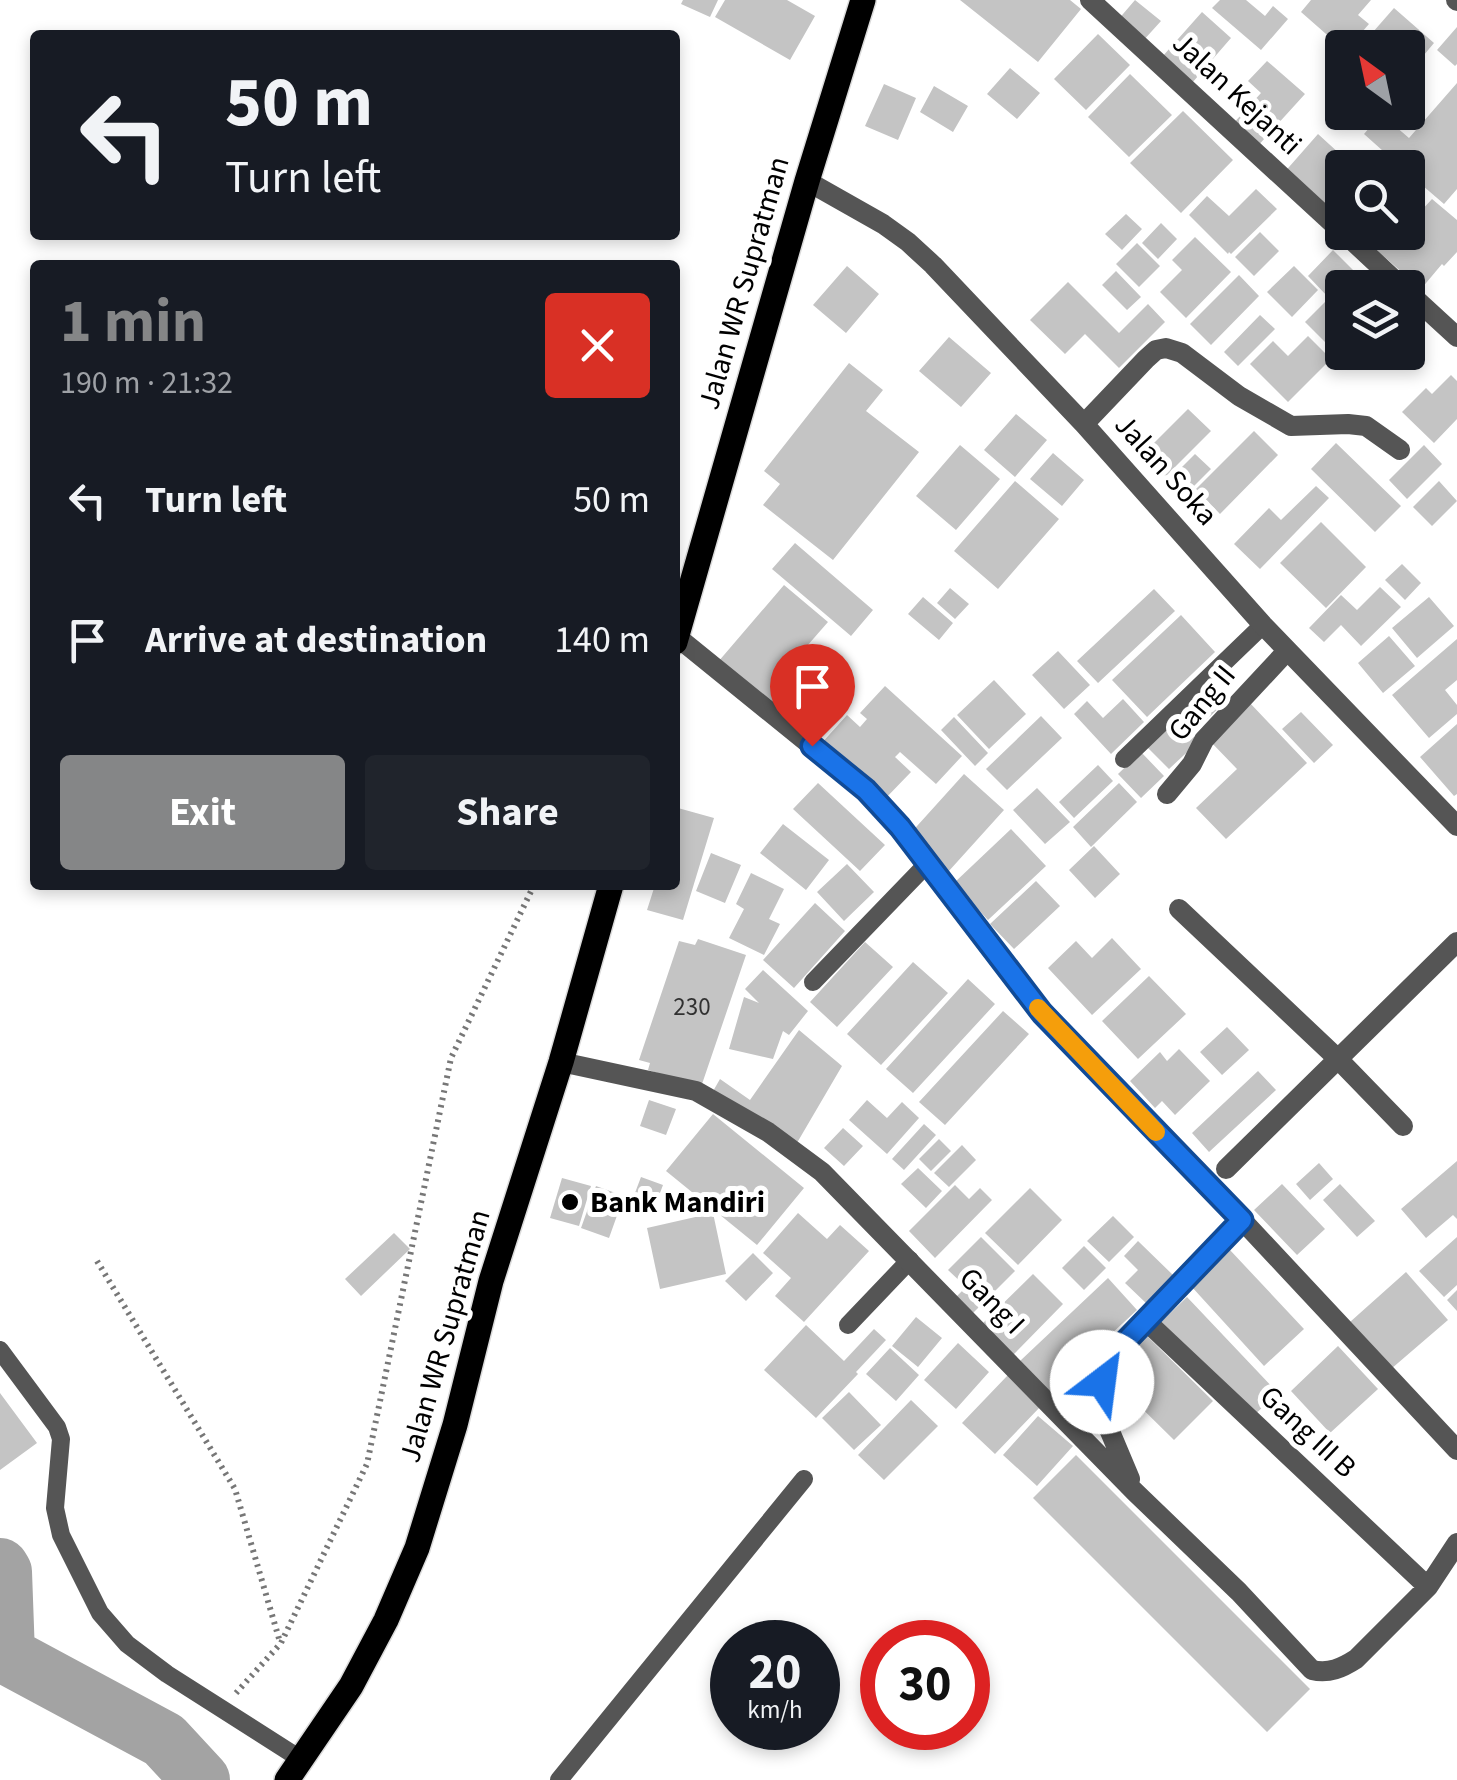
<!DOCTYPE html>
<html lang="en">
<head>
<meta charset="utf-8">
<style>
  body { margin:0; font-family:"Source Sans 3",sans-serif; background:#20242c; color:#f1f3f6; height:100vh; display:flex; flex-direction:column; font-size:38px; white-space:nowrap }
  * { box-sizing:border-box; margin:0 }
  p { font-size:32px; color:#9ea1a6 }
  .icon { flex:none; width:55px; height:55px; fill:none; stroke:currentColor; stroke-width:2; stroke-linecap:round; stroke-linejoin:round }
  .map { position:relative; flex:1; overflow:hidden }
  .details { position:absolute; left:30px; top:260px; width:650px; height:630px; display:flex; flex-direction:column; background:#171b24; border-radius:10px; box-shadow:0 5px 15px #0003 }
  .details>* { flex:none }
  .hud { position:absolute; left:30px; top:30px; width:650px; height:210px; border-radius:10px; box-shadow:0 5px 15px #0003; background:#171b24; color:#f1f3f6; overflow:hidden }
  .needle { width:65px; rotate:327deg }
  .fabs { position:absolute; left:1325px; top:30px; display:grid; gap:20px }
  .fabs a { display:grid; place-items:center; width:100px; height:100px; border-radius:10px; background:#171b24; box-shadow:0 5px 15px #0003; font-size:50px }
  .speed { position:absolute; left:710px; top:1620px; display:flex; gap:20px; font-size:50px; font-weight:700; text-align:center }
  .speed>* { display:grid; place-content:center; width:130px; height:130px; border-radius:50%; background:#171b24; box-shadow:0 5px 15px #0003; line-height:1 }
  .speed small { font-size:25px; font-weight:400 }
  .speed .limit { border:15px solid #d22; background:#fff; color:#111 }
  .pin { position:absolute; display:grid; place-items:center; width:85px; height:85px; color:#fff; margin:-102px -42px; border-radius:50% 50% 50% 0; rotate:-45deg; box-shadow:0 0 10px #0007 }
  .pin .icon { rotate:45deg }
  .me { position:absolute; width:110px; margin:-55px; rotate:30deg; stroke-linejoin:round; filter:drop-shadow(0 0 8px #0008) }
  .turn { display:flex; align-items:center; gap:35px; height:210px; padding:0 30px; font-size:45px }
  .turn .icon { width:130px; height:130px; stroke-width:2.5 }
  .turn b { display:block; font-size:70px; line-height:85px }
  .round { display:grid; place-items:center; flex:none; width:105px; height:105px; border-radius:10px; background:#20242c }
  .summary { display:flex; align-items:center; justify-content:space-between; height:170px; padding:0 30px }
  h1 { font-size:60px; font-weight:700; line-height:75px; color:#858687 }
  .primary-button { display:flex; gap:20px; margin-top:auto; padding:20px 30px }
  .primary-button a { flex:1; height:115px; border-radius:10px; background:#858687; color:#fff; font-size:40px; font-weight:700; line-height:115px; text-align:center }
  .primary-button a+a { background:#20242c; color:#f1f3f6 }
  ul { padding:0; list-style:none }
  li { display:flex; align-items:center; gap:30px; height:140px; padding:0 30px }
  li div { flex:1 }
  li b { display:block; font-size:38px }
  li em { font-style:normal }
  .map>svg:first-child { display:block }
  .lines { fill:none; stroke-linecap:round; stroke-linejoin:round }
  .river { stroke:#a3a3a3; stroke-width:58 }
  .building { fill:#c4c4c4 }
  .primary-casing { stroke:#dbdbdb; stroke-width:28 }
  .path { stroke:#777; stroke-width:6; stroke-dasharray:2.5 5; stroke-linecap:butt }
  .service { stroke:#555; stroke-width:18 }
  .minor { stroke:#555; stroke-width:20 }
  .primary { stroke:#000; stroke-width:25 }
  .route-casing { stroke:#114b97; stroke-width:25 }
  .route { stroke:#1a73e8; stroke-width:18 }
  .slow { stroke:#f59e0b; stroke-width:18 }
  .poi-dot { fill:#000; stroke:#fff; stroke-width:4 }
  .labels { text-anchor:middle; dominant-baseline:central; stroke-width:10; stroke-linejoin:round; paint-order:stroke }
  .number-label { font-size:25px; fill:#313131 }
  .street-label { font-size:30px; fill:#000; stroke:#fff }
  .poi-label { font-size:30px; font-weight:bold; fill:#000; stroke:#fff; text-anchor:start }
</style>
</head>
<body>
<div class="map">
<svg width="1457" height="1780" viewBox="0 0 1457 1780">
  <rect width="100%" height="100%" fill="#fff"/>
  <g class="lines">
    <path class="river" d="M0,1567L3,1572L6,1655L164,1740L201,1780"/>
  </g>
  <path class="building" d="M683,0H718L710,17L681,4Z
    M725,0H787L815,16L790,60L715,17Z
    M960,0H1070L1081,9L1038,62Z
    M1135,0L1161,21L1142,42L1117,21Z
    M1220,0H1246L1265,16L1273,6L1288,19L1261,50L1212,8Z
    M1311,0H1371L1358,15L1369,24L1348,48H1342L1301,12Z
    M1394,8L1434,43L1408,74V48H1359Z
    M1202,12L1231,38L1192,83L1162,57Z
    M1457,27V64L1455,66L1437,50Z
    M1098,34L1130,65L1086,110L1054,79Z
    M1267,61L1305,94L1256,148L1231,126L1261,93L1248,81Z
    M1342,66V88L1331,79Z
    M1010,68L1040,93L1017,119L987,94Z
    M1130,74L1172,115L1129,157L1088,117Z
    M1457,83V189L1444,204L1408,173V168H1402L1364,134L1381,114L1409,138Z
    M884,84L916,98L898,140L865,126Z
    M934,86L968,106L953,132L920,112Z
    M1183,111L1233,160L1181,213L1130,163Z
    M1346,112H1373L1362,126Z
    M1318,134L1352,165L1364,151L1383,168H1342V198L1340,196L1326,213L1282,175Z
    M1256,189L1277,209L1231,254L1229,252L1228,254L1189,215L1207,196L1229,216Z
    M1432,199L1457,220V252L1444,266L1442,264L1421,289L1371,245L1382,232H1408V201L1420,212Z
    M1126,214L1142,229L1122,250L1105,234Z
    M1161,223L1177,239L1158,259L1142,243Z
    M1260,232L1279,251L1254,276L1235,257Z
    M1195,237L1231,272L1186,318L1160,292L1182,270L1172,260Z
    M1137,243L1160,266L1139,287L1116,264Z
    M1333,250L1371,288H1342V326L1326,343L1305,322L1329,298L1308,276Z
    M847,266L879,294L846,333L813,305Z
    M1294,266L1318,290L1292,317L1267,292Z
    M1116,271L1141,297L1127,310L1102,285Z
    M1239,275L1259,296L1211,345L1190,324Z
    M1068,282L1119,333L1148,304L1165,322L1119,368L1085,334L1065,354L1030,320Z
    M1260,315L1275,329L1238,366L1224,352Z
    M1308,336L1331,359L1288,402L1250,364L1273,341L1288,356Z
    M949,337L991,373L961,407L919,371Z
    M849,363L883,390L866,411L919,452L833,560L763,505L780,484L764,471Z
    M1451,375L1457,381V419L1434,443L1402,412L1426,388L1432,394Z
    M1188,409L1211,431L1164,478L1141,456Z
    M1016,414L1047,440L1015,477L984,450Z
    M1254,431L1278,455L1220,514L1196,489Z
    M1336,443L1401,506L1375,532L1311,469Z
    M960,445L1000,479L956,530L916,496Z
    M1424,445L1442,464L1407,499L1389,480Z
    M1053,453L1084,480L1062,506L1030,479Z
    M1195,454L1211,469L1181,499L1166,483Z
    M1015,481L1059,519L998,589L954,551Z
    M1439,481L1457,501L1432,526L1413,507Z
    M1316,486L1329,498L1260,569L1234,544L1269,508L1281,520Z
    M1321,522L1366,567L1326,608L1280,563Z
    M795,543L873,610L851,636L772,569Z
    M1402,564L1421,583L1405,600L1385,580Z
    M784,585L828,622L807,646L818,655L798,677L840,714L814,744L718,662Z
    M1380,587L1401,607L1361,646L1341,625L1324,642L1309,628L1341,595L1357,610Z
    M950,588L969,604L955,619L937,603Z
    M1154,589L1175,611L1098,683L1077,661Z
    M923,597L953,623L939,640L908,614Z
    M1429,597L1454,626L1417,658L1392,628Z
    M1181,615L1215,652L1147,717L1112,680Z
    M1389,636L1415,666L1383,693L1358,663Z
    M1457,639V680L1445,690L1457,705V714L1429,738L1392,695Z
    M1058,651L1090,685L1064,709L1032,675Z
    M994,680L1026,714L989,749L957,715Z
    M1213,684L1228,699L1201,725L1186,709Z
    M885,686L962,756L936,784L900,752L895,757L911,772L882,802L820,745L847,715L860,727L867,719L860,713Z
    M1123,699L1144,722L1111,754L1074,714L1087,701L1103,718Z
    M1249,702L1307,763L1226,839L1196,808L1237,769L1209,740Z
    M1301,712L1333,745L1314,763L1282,729Z
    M1041,716L1062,738L1007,790L986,769Z
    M1174,716L1198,742L1169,769L1144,744Z
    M954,717L988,753L975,766L941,730Z
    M1457,724V794L1454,796L1420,757Z
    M1141,752L1164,776L1141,798L1118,774Z
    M1098,765L1113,781L1074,818L1059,802Z
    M964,774L1004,810L948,872L908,836Z
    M818,783L885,845L860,871L793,809Z
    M1119,783L1137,802L1091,847L1073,827Z
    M1037,788L1070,822L1045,844L1013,810Z
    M678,808L714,818L683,920L647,910L655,885H675V818Z
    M783,824L829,860L806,890L760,853Z
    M1011,829L1046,866L988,920L954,883Z
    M1094,846L1120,874L1095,898L1069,870Z
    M711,853L741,865L725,903L696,891Z
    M847,864L874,892L844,921L817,892Z
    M751,873L784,889L769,919L780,924L764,955L729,938L744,909L736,904Z
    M1036,881L1060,906L1014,949L990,924Z
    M815,903L845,931L794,988L763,960Z
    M1112,938L1141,969L1092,1015L1048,968L1076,941L1092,958Z
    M698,939L746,955L701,1087L648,1070L650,1063L639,1060L679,941L695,945Z
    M865,942L893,967L837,1027L810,1002Z
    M913,962L948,993L881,1065L847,1034Z
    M763,970L808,1011L789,1035L783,1031L773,1059L729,1049L744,997L759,1003L745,989Z
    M1149,976L1186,1014L1138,1059L1102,1021Z
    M968,979L995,1004L913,1093L886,1069Z
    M1003,1011L1029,1034L945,1125L919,1102Z
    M1227,1027L1249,1050L1222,1075L1200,1052Z
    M799,1030L842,1066L794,1148L712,1093L720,1079L750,1100Z
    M1179,1049L1210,1081L1175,1115L1162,1101L1155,1108L1130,1081L1160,1052L1167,1061Z
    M1258,1071L1276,1090L1209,1152L1192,1133Z
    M649,1100L676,1109L666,1135L640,1126Z
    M867,1100L887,1118L902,1102L919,1118L887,1154L849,1120Z
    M713,1114L804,1188L757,1245L666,1171Z
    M924,1124L936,1135L904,1170L892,1159Z
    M843,1128L863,1146L844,1166L824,1148Z
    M939,1139L951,1151L931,1171L919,1159Z
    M962,1145L976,1160L949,1187L934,1173Z
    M1457,1161V1219L1453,1215L1426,1238L1401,1209Z
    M1319,1163L1333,1179L1310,1200L1296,1184Z
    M918,1168L942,1191L926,1208L901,1184Z
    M641,1177L663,1185L652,1214L630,1206Z
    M562,1178L591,1186L579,1226L550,1218Z
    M1282,1184L1325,1229L1297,1255L1254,1210Z
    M1340,1184L1375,1221L1357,1237L1323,1200Z
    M955,1185L969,1199L980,1188L992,1200L935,1258L909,1231Z
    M596,1186L624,1196L609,1238L581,1228Z
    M1030,1188L1062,1220L1018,1265L985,1233Z
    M713,1213L726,1274L660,1289L647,1228Z
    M798,1213L827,1239L840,1225L869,1251L804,1322L775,1296L791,1278L763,1253Z
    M1113,1216L1134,1237L1109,1262L1087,1241Z
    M394,1233L410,1249L361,1296L345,1279Z
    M981,1237L1015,1271L972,1314L955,1298L966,1287L948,1270Z
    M1457,1237V1285L1444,1297L1419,1271Z
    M1138,1241L1174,1276L1147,1304L1125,1283L1138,1270L1124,1256Z
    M1084,1246L1106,1268L1084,1290L1062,1268Z
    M1230,1250L1304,1329L1264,1366L1191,1286Z
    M753,1253L773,1273L746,1301L725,1281Z
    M1406,1272L1448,1320L1391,1369L1350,1322Z
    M1033,1274L1063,1304L1012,1356L981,1325Z
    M1108,1278L1137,1310L1049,1392L1020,1361Z
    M1457,1290V1311L1447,1300Z
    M1187,1297L1278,1393L1250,1419L1159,1324Z
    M916,1317L942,1338L918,1367L892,1346Z
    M806,1325L844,1361L874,1329L886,1340L856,1372L858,1374L816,1418L764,1370Z
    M1147,1336L1213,1401L1174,1440L1108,1375Z
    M958,1343L989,1372L956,1409L924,1380Z
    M1338,1346L1378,1389L1330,1433L1291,1391Z
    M890,1348L919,1375L896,1401L866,1374Z
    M1008,1375L1041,1406L995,1454L962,1423Z
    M849,1392L881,1425L854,1450L822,1418Z
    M0,1393L37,1443L0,1470Z
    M911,1400L938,1426L884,1480L858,1455Z
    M1038,1416L1073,1446L1037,1486L1003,1455Z
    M1076,1455L1310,1689L1267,1732L1033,1498Z"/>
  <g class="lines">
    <defs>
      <path id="primary" d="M675,642L807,181L863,0
        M287,1780L351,1686L386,1620L417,1548L455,1425L491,1281L561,1062L611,885"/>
    </defs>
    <use href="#primary" class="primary-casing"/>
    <path class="path" d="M97,1261L235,1489L280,1642
      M236,1693L281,1643L367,1464L451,1058L534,885"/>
    <path class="service" d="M1124,759L1263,625
      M813,982L927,864
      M848,1325L910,1260
      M0,1350L57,1427L61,1439L55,1508L61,1535L100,1613L127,1644L167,1674L302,1760
      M559,1780L804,1479"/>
    <path class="minor" d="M1090,0L1342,232
      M1456,0L1457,1
      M807,181L883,224L908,242L933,265L1084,424L1263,625L1457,826
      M1343,232L1403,288
      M1408,292L1457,337
      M1084,424L1146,359L1156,350L1166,348L1182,353L1239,396L1291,426L1348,424L1366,426L1400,450
      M676,636L866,790L900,827L1041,1013L1242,1220L1457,1450
      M1167,794L1192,764L1204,740L1287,651
      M1179,909L1338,1059L1403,1126
      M561,1062L696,1091L768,1132L822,1172L1135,1492L1239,1592L1312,1670C1329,1674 1342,1668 1356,1659L1428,1587L1457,1543
      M1226,1169L1457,942
      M1146,1321L1428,1587
      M1130,1479L1106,1422L1101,1401L1105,1368L1125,1342L1242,1220"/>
    <use href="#primary" class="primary"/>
  </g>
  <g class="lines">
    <defs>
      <path id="route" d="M812,746L866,790L900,827L1042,1013L1242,1220L1125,1342L1105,1368L1102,1382"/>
    </defs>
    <use href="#route" class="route-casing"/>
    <use href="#route" class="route"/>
    <path class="slow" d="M1038,1008L1156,1132"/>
  </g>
  <circle class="poi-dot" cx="570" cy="1202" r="10"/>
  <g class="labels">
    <g class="number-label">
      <text x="692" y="1007">230</text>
    </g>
    <g class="street-label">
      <text transform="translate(1237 94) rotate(43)">Jalan Kejanti</text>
      <text transform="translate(744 283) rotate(-74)">Jalan WR Supratman</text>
      <text transform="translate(1166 470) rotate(48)">Jalan Soka</text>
      <text transform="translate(1202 703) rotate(-51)">Gang II</text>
      <text transform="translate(992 1301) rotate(46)">Gang I</text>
      <text transform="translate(445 1336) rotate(-74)">Jalan WR Supratman</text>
      <text transform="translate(1308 1432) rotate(43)">Gang III B</text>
    </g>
    <g class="poi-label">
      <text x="590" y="1202">Bank Mandiri</text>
    </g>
  </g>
</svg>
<div class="fabs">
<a><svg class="needle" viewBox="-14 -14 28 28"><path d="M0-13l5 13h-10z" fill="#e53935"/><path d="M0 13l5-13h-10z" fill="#9ea1a6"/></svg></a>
<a><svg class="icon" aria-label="search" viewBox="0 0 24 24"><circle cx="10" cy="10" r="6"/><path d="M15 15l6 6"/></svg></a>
<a><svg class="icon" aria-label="layers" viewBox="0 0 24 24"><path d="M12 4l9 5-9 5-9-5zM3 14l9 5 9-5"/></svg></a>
</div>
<div class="speed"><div>20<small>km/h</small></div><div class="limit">30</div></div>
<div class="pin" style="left:812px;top:746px;background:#d93025"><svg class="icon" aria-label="arrive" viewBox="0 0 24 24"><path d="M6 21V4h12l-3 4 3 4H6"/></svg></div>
<svg class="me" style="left:1102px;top:1382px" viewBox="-20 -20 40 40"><circle r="19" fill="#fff"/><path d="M0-13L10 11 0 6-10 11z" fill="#1a73e8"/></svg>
<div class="hud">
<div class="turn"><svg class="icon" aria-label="left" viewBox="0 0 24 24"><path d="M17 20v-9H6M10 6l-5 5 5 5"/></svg><div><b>50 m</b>Turn left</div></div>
</div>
<section class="details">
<div class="summary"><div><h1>1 min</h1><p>190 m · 21:32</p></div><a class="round" style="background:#d93025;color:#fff"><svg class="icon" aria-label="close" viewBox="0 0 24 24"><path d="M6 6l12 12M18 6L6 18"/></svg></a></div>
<ul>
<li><svg class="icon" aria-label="left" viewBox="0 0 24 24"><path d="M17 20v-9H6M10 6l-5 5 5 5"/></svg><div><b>Turn left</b></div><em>50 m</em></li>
<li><svg class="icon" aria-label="arrive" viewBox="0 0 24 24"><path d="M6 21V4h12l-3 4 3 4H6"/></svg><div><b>Arrive at destination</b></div><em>140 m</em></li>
</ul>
<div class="primary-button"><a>Exit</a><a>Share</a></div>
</section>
</div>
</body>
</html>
